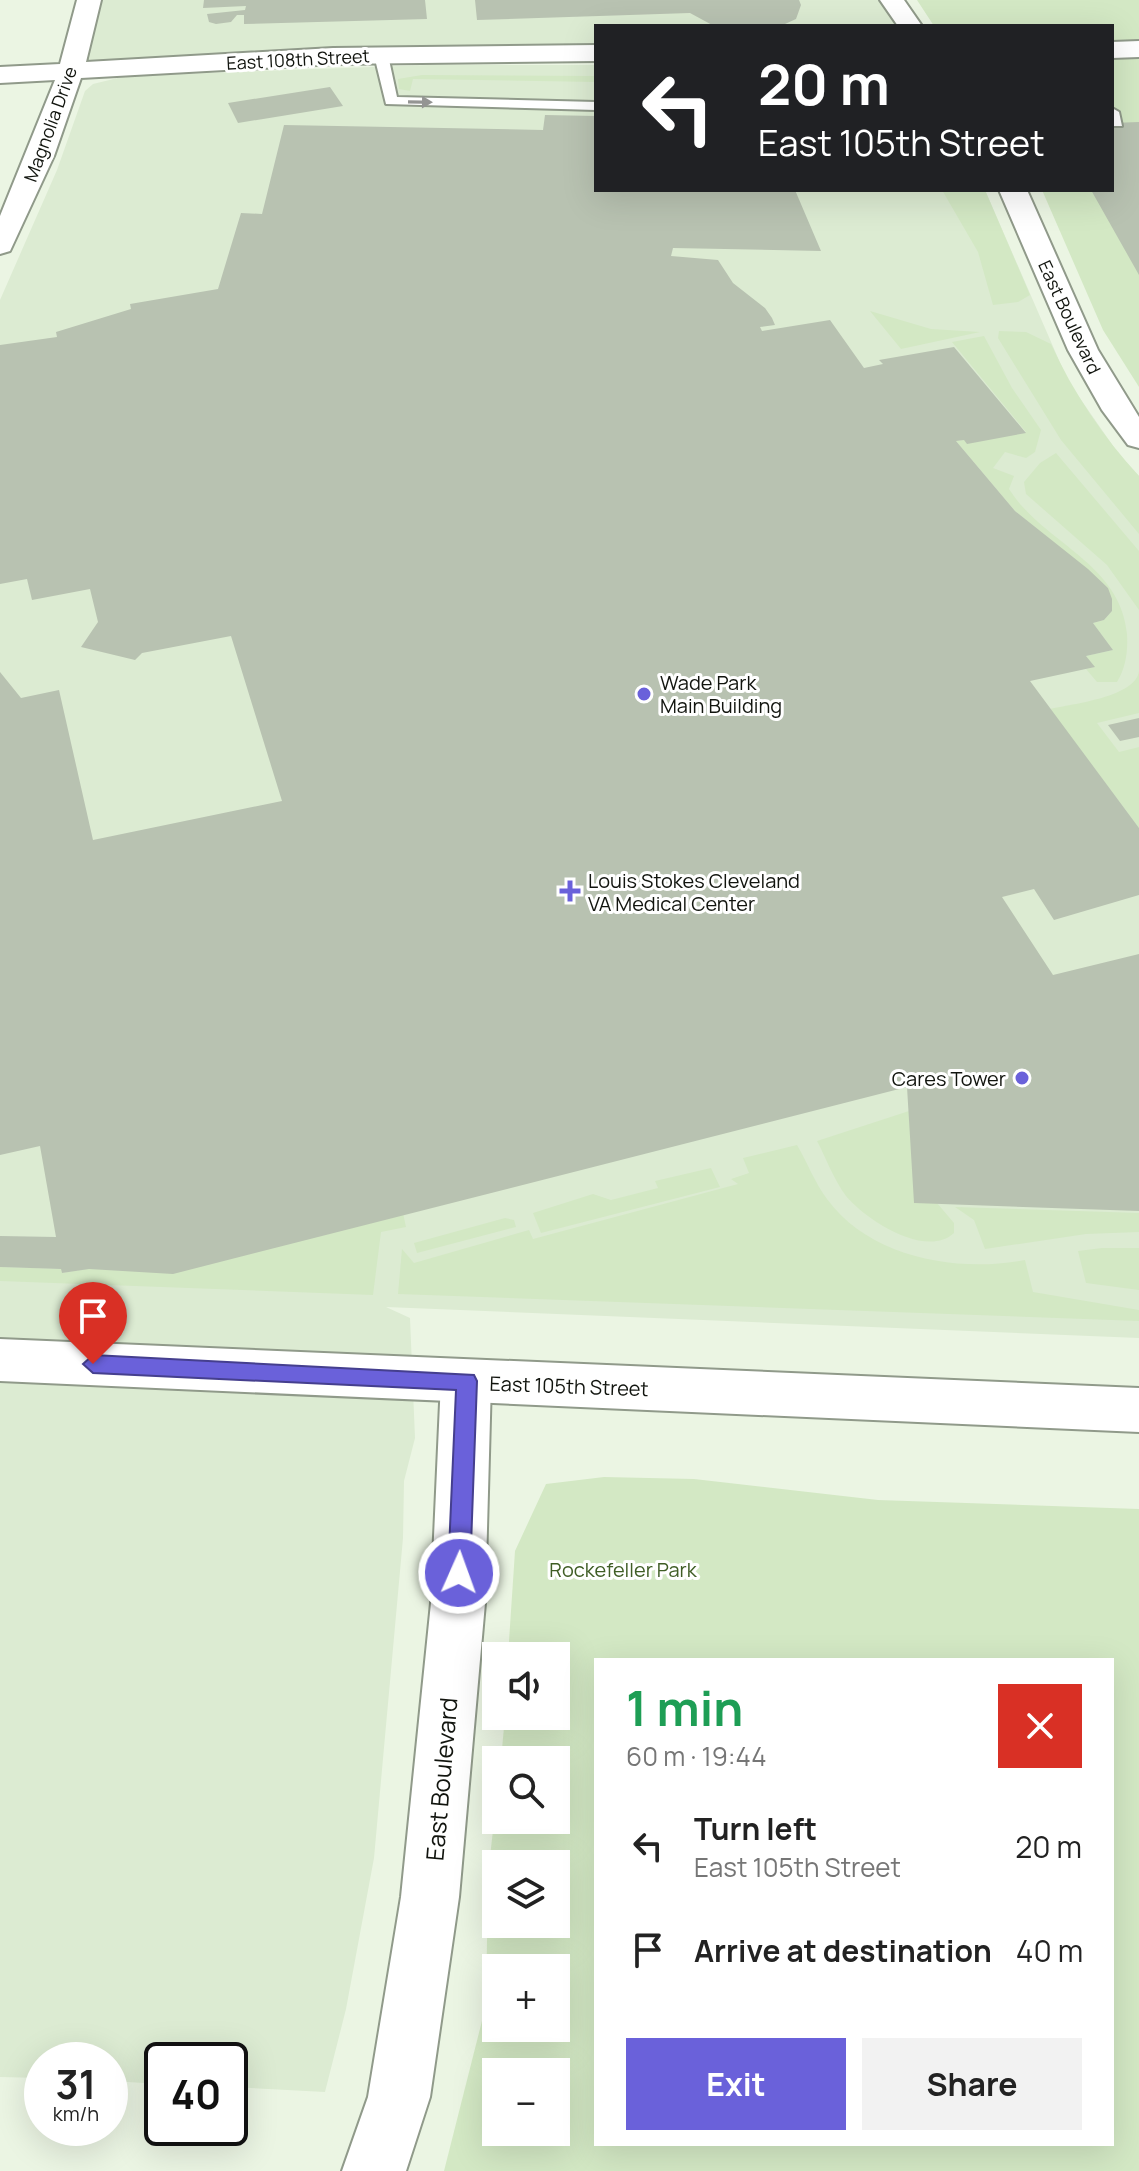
<!DOCTYPE html>
<html lang="en">
<head>
<meta charset="utf-8">
<style>
  body { margin:0; font-family:Manrope,sans-serif; background:#f2f2f2; color:#222; height:100vh; display:flex; flex-direction:column; font-size:30px; white-space:nowrap }
  * { box-sizing:border-box; margin:0 }
  p { font-size:26px; color:#767676 }
  .icon { flex:none; width:44px; height:44px; fill:none; stroke:currentColor; stroke-width:2; stroke-linecap:round; stroke-linejoin:round }
  .map { position:relative; flex:1; overflow:hidden }
  .sheet { position:absolute; left:594px; top:1658px; width:520px; height:488px; display:flex; flex-direction:column; background:#fff; border-radius:0px; box-shadow:0 8px 32px #0002 }
  .sheet>* { flex:none }
  .hud { position:absolute; left:594px; top:24px; width:520px; height:168px; border-radius:0px; box-shadow:0 8px 32px #0002; background:#202124; color:#fff; overflow:hidden }
  .buttons { position:absolute; left:482px; top:1642px; display:grid; gap:16px }
  .buttons a { display:grid; place-items:center; width:88px; height:88px; border-radius:0px; background:#fff; box-shadow:0 8px 32px #0002; font-size:40px }
  .speed { position:absolute; left:24px; top:2042px; display:flex; gap:16px; font-size:40px; font-weight:700; text-align:center }
  .speed>* { display:grid; place-content:center; width:104px; height:104px; border-radius:50%; background:#fff; box-shadow:0 8px 32px #0002; line-height:1 }
  .speed small { font-size:20px; font-weight:400 }
  .speed .limit { border:4px solid #111; border-radius:12px; background:#fff; color:#111 }
  .pin { position:absolute; display:grid; place-items:center; width:68px; height:68px; color:#fff; margin:-82px -34px; border-radius:50% 50% 50% 0; rotate:-45deg; box-shadow:0 0 8px #0007 }
  .pin .icon { rotate:45deg }
  .me { position:absolute; width:88px; margin:-44px; rotate:2deg; stroke-linejoin:round; filter:drop-shadow(0 0 6px #0008) }
  .turn { display:flex; align-items:center; gap:28px; height:168px; padding:0 32px; font-size:36px }
  .turn .icon { width:104px; height:104px; stroke-width:2.5 }
  .turn b { display:block; font-size:56px; line-height:68px }
  .round { display:grid; place-items:center; flex:none; width:84px; height:84px; border-radius:0px; background:#f2f2f2 }
  .overview { display:flex; align-items:center; justify-content:space-between; height:136px; padding:0 32px }
  h1 { font-size:48px; font-weight:700; line-height:60px; color:#1e9e55 }
  .primary-button { display:flex; gap:16px; margin-top:auto; padding:16px 32px }
  .primary-button a { flex:1; height:92px; border-radius:0px; background:#6a61da; color:#fff; font-size:32px; font-weight:700; line-height:92px; text-align:center }
  .primary-button a+a { background:#f2f2f2; color:#222 }
  ul { padding:0; list-style:none }
  li { display:flex; align-items:center; gap:24px; height:104px; padding:0 32px }
  li div { flex:1 }
  li b { display:block; font-size:30px }
  li em { font-style:normal }
  .map>svg:first-child { display:block }
  .built { fill:#dcebd2 }
  .green { fill:#d3e8c4; fill-rule:evenodd }
  .building { fill:#b8c2b1 }
  .lines { fill:none; stroke-linecap:round; stroke-linejoin:round }
  .service-casing { stroke:#909a8a; stroke-width:4 }
  .minor-casing { stroke:#909a8a; stroke-width:4 }
  .tertiary-casing { stroke:#909a8a; stroke-width:4 }
  .secondary-casing { stroke:#909a8a; stroke-width:4 }
  .service { fill:#fff; fill-rule:evenodd }
  .minor { fill:#fff; fill-rule:evenodd }
  .tertiary { fill:#fff; fill-rule:evenodd }
  .secondary { fill:#fff; fill-rule:evenodd }
  .oneway { fill:#949593 }
  .route { fill:#6a61da; stroke:#453f8e; stroke-width:2 }
  .poi-dot { fill:#6a61da; stroke:#fff; stroke-width:3 }
  .labels { text-anchor:middle; dominant-baseline:central; stroke-width:6; stroke-linejoin:round; paint-order:stroke }
  .far-street-label { font-size:18px; fill:#11140e; stroke:#fff }
  .poi-label { font-size:20px; fill:#11140e; stroke:#fff; text-anchor:start }
  .street-label { font-size:20px; fill:#11140e; stroke:#fff }
  .park-label { font-size:20px; fill:#3f5d25; stroke:#fff }
  .near-street-label { font-size:24px; fill:#11140e; stroke:#fff }
</style>
</head>
<body>
<div class="map">
<svg width="1139" height="2171" viewBox="0 0 1139 2171">
  <rect width="100%" height="100%" fill="#ebf5e3"/>
  <path class="built" d="M89,0H892L910,26H596V53L72,70Z
    M428,65H596V190H985L1068,381L1120,456L1139,476V1338L386,1307L410,1318L415,1438L404,1481L403,1538L374,1858L346,2009L325,2092L230,2087V2060H162V2084L110,2081V2060H42V2078L0,2077V300L57,170L85,91L93,84L126,76Z"/>
  <path class="green" d="M917,0H1139V387L1103,330L1042,190H1112V26H934Z
    M422,75L596,76V82L413,79L410,91L399,89L398,79Z
    M942,190H985L1030,295L1018,302L993,305L978,252Z
    M870,311L931,329L980,332L901,349Z
    M999,331L1026,332L1051,344C1073,392 1103,437 1139,476V534L1061,440L998,338Z
    M984,336L1012,388L1041,430L1035,452L1026,458L1005,452L993,468L1014,476L1009,489C1044,544 1120,562 1127,634C1128,651 1126,667 1117,682H1097L1086,669L1094,667L1086,656L1113,650L1093,623L1104,620L1112,611L1108,588L1015,511L956,441L1026,432L952,342Z
    M1056,453L1139,551V610L1107,565L1026,494L1024,482L1040,463Z
    M1139,671V713L1097,723L1119,752L1139,747V828L1050,709C1072,704 1136,697 1139,671Z
    M909,1111L937,1203L954,1223V1233C926,1259 866,1220 846,1196C834,1180 826,1158 817,1141Z
    M797,1145C807,1162 815,1183 827,1199C870,1258 958,1273 1025,1260L1033,1292L1139,1310V1321L398,1294L402,1249L414,1263L529,1230L533,1239L738,1184L731,1179L749,1173L743,1158Z
    M711,1168L720,1187L541,1233L533,1213L593,1194L611,1200L658,1188L655,1181Z
    M955,1207L1139,1213V1232L1086,1234L985,1249L974,1220Z
    M403,1213L406,1227L381,1232L373,1295L0,1281V1267L61,1269L62,1273Z
    M505,1218L514,1220L516,1227L417,1253L414,1243Z
    M1102,1248H1139V1290L1086,1283L1078,1251Z
    M604,1477L694,1479L878,1500L1139,1509V2171H444L486,2005L488,1875L496,1803V1820H556V1760H501L505,1716H556V1656H508L515,1551L546,1484ZM596,1660H1112V2144H596ZM556,1864V1924H496V1864ZM496,1968H556V2028H496ZM556,2072V2132H496V2072Z"/>
  <path class="building" d="M204,0H425L427,19L244,24V15H237L231,22L216,24L209,22L207,14L245,10L246,6L203,8Z
    M475,0H799L801,5L796,19L785,24L714,26L690,13L477,20Z
    M330,87L343,106L238,123L228,103Z
    M545,115L596,116V190H795L821,251L673,248L671,256L718,260L733,283L765,308L772,318L775,325L760,327L762,331L830,320L864,368L883,364L879,360L954,347L1026,433L967,444L964,440L956,441L1015,511L1088,569L1108,588L1112,599V611L1104,620L1093,623L1113,650L1086,656L1095,667L1030,681L1139,828V895L1054,920L1034,889L1002,897L1053,975L1139,954V1211L914,1203L907,1087L173,1274L89,1269L62,1273L61,1269L0,1267V1236L56,1237L40,1146L0,1155V672L21,698L59,690L93,840L282,801L231,636L142,653L135,660L81,647L98,622L90,589L32,600L27,579L0,584V345L57,337L56,332L131,309L130,304L218,289L241,213L262,214L284,125L543,130Z
    M1139,122V275L1091,190H1112V123Z
    M1139,718V737L1120,741L1108,725Z"/>
  <g class="lines">
    <defs>
      <path id="service" d="M381,51L388,55L397,97L596,102V110L386,104L374,55Z
        M1112,108L1119,112L1122,126H1112Z"/>
      <path id="minor" d="M77,0H101L86,62L333,48L596,45V61L333,64L81,78L54,156L10,251L0,254V216L55,80L0,83V67L60,64Z
        M1139,41V57L1112,58V42Z"/>
      <path id="tertiary" d="M880,0H904L922,26H898Z
        M999,190H1027L1098,350L1139,417V448L1128,445L1102,410L1068,350Z
        M466,1360L483,1366L491,1381L485,1603L459,1897L430,2097L406,2171H342L368,2097L401,1897L431,1603L441,1381L449,1366Z"/>
      <path id="secondary" d="M0,1339L1139,1388V1432L0,1381Z"/>
    </defs>
    <use href="#service" class="service-casing"/>
    <use href="#minor" class="minor-casing"/>
    <use href="#tertiary" class="tertiary-casing"/>
    <use href="#secondary" class="secondary-casing"/>
    <use href="#service" class="service"/>
    <use href="#minor" class="minor"/>
    <use href="#tertiary" class="tertiary"/>
    <use href="#secondary" class="secondary"/>
  </g>
  <defs><path id="oneway-solid" d="M-6-.8H1V-3.2L6.5 0L1 3.2V.8H-6Z" transform="scale(2)"/></defs>
  <use class="oneway" href="#oneway-solid" transform="translate(420 102) rotate(1)"/>
  <path class="route" d="M93,1355L474,1375L477,1381L470,1573L467,1580L459,1583L451,1580L448,1573L456,1390L93,1373L83,1364Z"/>
  <g class="poi-dot">
    <circle cx="644" cy="694" r="8"/>
    <path d="M566 879h8v8h8v8h-8v8h-8v-8h-8v-8h8z"/>
    <circle cx="1022" cy="1078" r="8"/>
  </g>
  <g class="labels">
    <g class="far-street-label">
      <text transform="translate(298 59) rotate(-3)">East 108th Street</text>
      <text transform="translate(50 124) rotate(-70)">Magnolia Drive</text>
      <text transform="translate(1070 317) rotate(65)">East Boulevard</text>
    </g>
    <g class="poi-label">
      <text x="660" y="682">Wade Park<tspan x="660" dy="23">Main Building</tspan></text>
      <text x="588" y="880">Louis Stokes Cleveland<tspan x="588" dy="23">VA Medical Center</tspan></text>
      <text x="1006" y="1078" text-anchor="end">Cares Tower</text>
    </g>
    <g class="street-label">
      <text transform="translate(569 1386) rotate(2)">East 105th Street</text>
    </g>
    <g class="park-label">
      <text x="623" y="1569">Rockefeller Park</text>
    </g>
    <g class="near-street-label">
      <text transform="translate(441 1779) rotate(-85)">East Boulevard</text>
    </g>
  </g>
</svg>
<div class="buttons">
<a><svg class="icon" aria-label="sound" viewBox="0 0 24 24"><path d="M4 9h4l5-4v14l-5-4H4zM17 9q2 3 0 6"/></svg></a>
<a><svg class="icon" aria-label="search" viewBox="0 0 24 24"><circle cx="10" cy="10" r="6"/><path d="M15 15l6 6"/></svg></a>
<a><svg class="icon" aria-label="layers" viewBox="0 0 24 24"><path d="M12 4l9 5-9 5-9-5zM3 14l9 5 9-5"/></svg></a>
<a>+</a>
<a>−</a>
</div>
<div class="speed"><div>31<small>km/h</small></div><div class="limit">40</div></div>
<div class="pin" style="left:93px;top:1364px;background:#d93025"><svg class="icon" aria-label="arrive" viewBox="0 0 24 24"><path d="M6 21V4h12l-3 4 3 4H6"/></svg></div>
<svg class="me" style="left:459px;top:1573px" viewBox="-20 -20 40 40"><circle r="17" fill="#6a61da" stroke="#fff" stroke-width="3"/><path d="M0-11L8 9 0 5-8 9z" fill="#fff"/></svg>
<div class="hud">
<div class="turn"><svg class="icon" aria-label="left" viewBox="0 0 24 24"><path d="M17 20v-9H6M10 6l-5 5 5 5"/></svg><div><b>20 m</b>East 105th Street</div></div>
</div>
<section class="sheet">
<div class="overview"><div><h1>1 min</h1><p>60 m · 19:44</p></div><a class="round" style="background:#d93025;color:#fff"><svg class="icon" aria-label="close" viewBox="0 0 24 24"><path d="M6 6l12 12M18 6L6 18"/></svg></a></div>
<ul>
<li><svg class="icon" aria-label="left" viewBox="0 0 24 24"><path d="M17 20v-9H6M10 6l-5 5 5 5"/></svg><div><b>Turn left</b><p>East 105th Street</p></div><em>20 m</em></li>
<li><svg class="icon" aria-label="arrive" viewBox="0 0 24 24"><path d="M6 21V4h12l-3 4 3 4H6"/></svg><div><b>Arrive at destination</b></div><em>40 m</em></li>
</ul>
<div class="primary-button"><a>Exit</a><a>Share</a></div>
</section>
</div>
</body>
</html>
